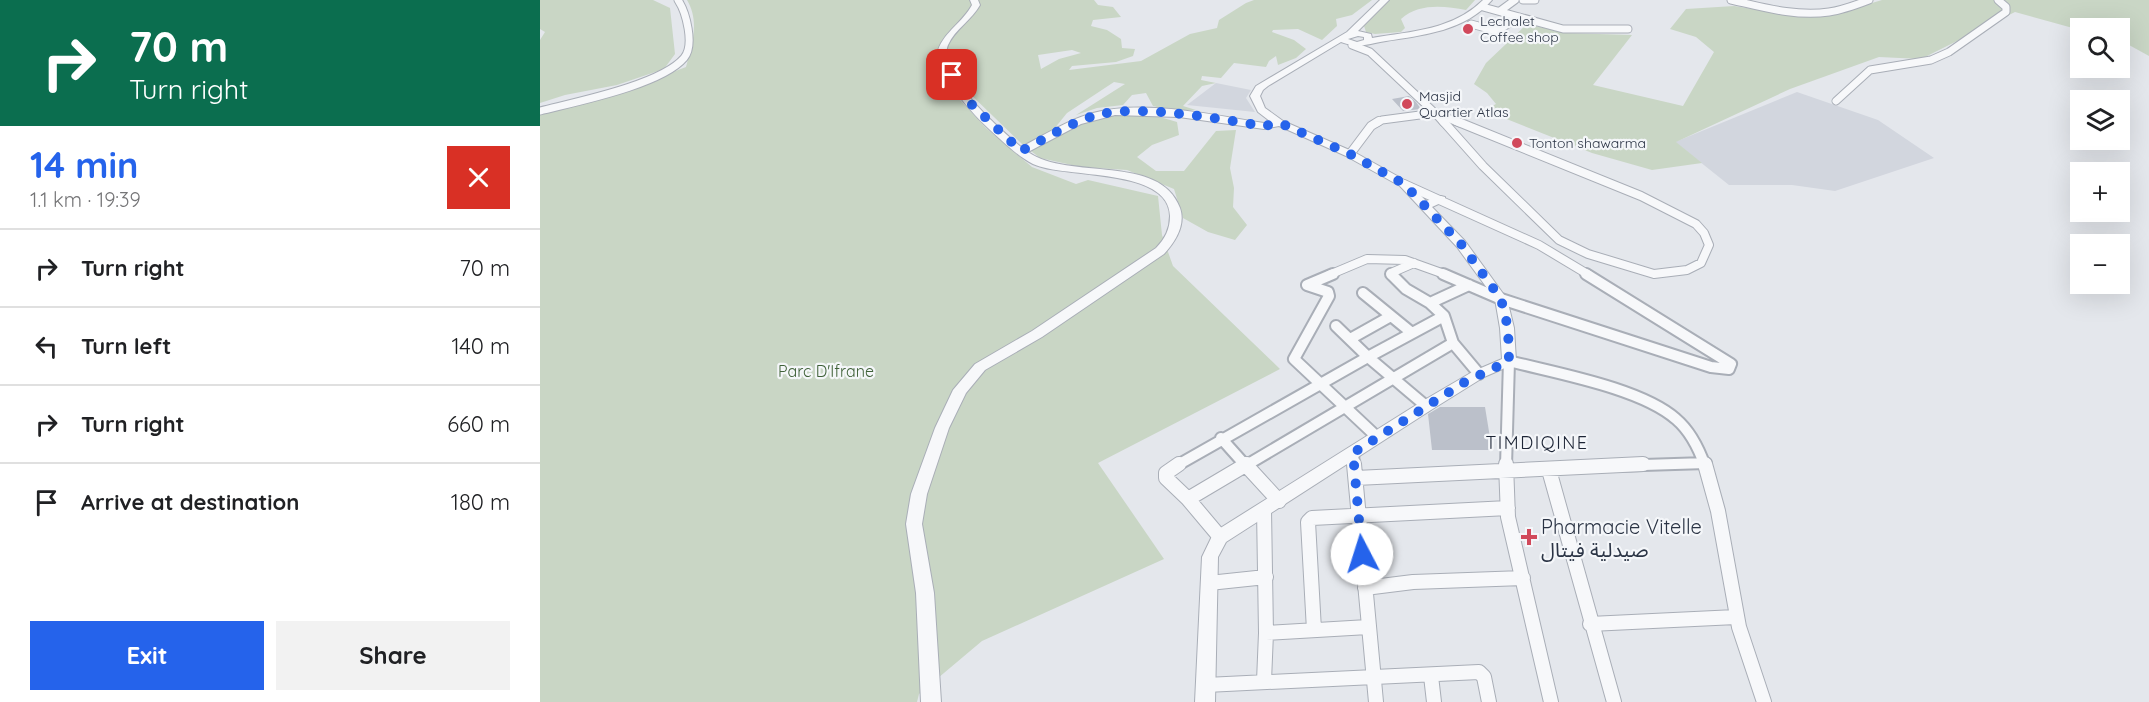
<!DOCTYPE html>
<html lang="en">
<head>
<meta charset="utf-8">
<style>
  body { margin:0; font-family:Quicksand,"Noto Sans Arabic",sans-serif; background:#f2f2f2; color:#202124; height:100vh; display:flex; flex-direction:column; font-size:22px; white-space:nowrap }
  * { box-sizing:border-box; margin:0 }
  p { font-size:20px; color:#757577 }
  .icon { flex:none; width:33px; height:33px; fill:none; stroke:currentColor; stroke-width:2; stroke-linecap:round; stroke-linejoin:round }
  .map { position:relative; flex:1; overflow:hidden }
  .side { display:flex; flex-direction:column; background:#fff; width:540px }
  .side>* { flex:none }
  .top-card { background:#0b6e4f; color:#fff; overflow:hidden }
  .tools { position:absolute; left:1530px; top:18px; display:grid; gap:12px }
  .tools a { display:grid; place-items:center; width:60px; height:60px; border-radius:0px; background:#fff; box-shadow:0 6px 24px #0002; font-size:30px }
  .pin { position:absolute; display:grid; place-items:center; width:51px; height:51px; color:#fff; margin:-26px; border-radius:12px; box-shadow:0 3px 9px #0006 }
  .me { position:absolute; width:66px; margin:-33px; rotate:355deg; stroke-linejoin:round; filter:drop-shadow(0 0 4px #0008) }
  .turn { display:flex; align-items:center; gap:21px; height:126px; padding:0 30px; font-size:27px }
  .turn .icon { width:78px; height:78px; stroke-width:2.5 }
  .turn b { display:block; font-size:42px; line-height:51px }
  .round { display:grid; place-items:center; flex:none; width:63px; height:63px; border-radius:0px; background:#f2f2f2 }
  .headline { display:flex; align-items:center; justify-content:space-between; height:102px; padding:0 30px }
  h1 { font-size:36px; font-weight:700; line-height:45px; color:#2563eb }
  .cta { display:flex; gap:12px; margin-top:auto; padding:12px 30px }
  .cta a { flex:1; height:69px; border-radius:0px; background:#2563eb; color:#fff; font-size:24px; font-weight:700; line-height:69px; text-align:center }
  .cta a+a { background:#f2f2f2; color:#202124 }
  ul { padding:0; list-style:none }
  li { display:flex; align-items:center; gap:18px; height:78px; padding:0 30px; border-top:2px solid #e0e0e0 }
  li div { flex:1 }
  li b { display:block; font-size:22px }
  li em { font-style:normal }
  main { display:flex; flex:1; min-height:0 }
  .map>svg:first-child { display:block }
  .built { fill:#d2d6de }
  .green { fill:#c9d6c5; fill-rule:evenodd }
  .building { fill:#bbc0ca }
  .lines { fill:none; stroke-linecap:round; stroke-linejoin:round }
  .minor-far3-casing { stroke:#a9aeb7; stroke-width:9 }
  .minor-far2-casing { stroke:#a9aeb7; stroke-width:10 }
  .minor-far1-casing { stroke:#a9aeb7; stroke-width:14 }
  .minor-casing { stroke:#a9aeb7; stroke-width:16 }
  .tertiary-casing { stroke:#a9aeb7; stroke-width:2 }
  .minor-far3 { stroke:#f7f8fa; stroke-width:7 }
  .minor-far2 { stroke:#f7f8fa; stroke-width:8 }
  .minor-far1 { stroke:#f7f8fa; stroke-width:10 }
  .minor { stroke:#f7f8fa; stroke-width:14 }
  .tertiary { fill:#f7f8fa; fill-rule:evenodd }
  .route { stroke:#2563eb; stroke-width:10; stroke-dasharray:0 18 }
  .poi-dot { fill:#d1495b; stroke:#f4f6f9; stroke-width:2 }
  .labels { text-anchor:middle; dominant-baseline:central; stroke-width:4.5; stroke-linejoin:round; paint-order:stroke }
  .far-poi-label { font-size:14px; fill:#2b3445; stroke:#f4f6f9; text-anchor:start }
  .park-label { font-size:16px; fill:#3f6138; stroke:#f4f6f9 }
  .neighbourhood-label { font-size:18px; letter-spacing:1.5px; fill:#1d2536; stroke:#f4f6f9 }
  .near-poi-label { font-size:20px; fill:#2b3445; stroke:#f4f6f9; text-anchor:start }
</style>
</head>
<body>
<main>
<section class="side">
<div class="top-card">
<div class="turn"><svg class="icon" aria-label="right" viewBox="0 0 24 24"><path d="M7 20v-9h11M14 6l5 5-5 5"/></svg><div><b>70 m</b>Turn right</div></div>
</div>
<div class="headline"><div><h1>14 min</h1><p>1.1 km · 19:39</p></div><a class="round" style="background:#d93025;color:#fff"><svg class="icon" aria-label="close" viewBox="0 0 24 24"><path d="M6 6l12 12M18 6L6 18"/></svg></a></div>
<ul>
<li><svg class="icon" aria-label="right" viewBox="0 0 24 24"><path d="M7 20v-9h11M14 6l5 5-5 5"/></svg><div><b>Turn right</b></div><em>70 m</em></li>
<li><svg class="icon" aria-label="left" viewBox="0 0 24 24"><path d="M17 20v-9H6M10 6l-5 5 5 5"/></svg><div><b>Turn left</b></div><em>140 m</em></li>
<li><svg class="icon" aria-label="right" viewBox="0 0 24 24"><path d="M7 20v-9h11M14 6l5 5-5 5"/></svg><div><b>Turn right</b></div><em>660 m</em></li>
<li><svg class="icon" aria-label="arrive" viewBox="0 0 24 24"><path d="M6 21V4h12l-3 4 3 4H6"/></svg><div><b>Arrive at destination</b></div><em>180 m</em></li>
</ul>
<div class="cta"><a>Exit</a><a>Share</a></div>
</section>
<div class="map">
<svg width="1609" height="702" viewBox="0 0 1609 702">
  <rect width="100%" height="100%" fill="#e4e7ec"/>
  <path class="built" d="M676,83L711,90L706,98L715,112L647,105Z
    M1257,92L1338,120L1394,158L1295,191L1252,185H1189L1135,142Z"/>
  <path class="green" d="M0,0H113L130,8L135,54L124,69L77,85L25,95L0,103V40L5,32L0,29Z
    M147,0H554L558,5L573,7L581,17L553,20L551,26L567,30L581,39L582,48L595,49L593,56L576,62L532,66L529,70L601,61L650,34L677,28L679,20L706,3L714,0H832L812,15L796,19L797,26L782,40L758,29L733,30L732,32L754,40L766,49L756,58L738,65L736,56L729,61L726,67L694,63L681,78L662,76L661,80L676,83L662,86L643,106L656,110L632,111L613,106L606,93L592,95L583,105L557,108L536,115L585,84L574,82L527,113L510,134C561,117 583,105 637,122L639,135L612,145L597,157L616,171H644L676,131L696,130L690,168L694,188L693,207L707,225L695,240L668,232L643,218L634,189L587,170L541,167L500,158L482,144L423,87L411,90L446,128L492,167L536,184L548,180L618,196L622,235L633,266L740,369L558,463L624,559L442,641L379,694L377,702H0V115L75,94L146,67C152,44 160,22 147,0ZM532,50L541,53L519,59L501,69L498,55Z
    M850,0H935L926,10C904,6 879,3 861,19L865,28L861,32L835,34L826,32L824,26Z
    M1342,0H1609V56L1580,40V28L1540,30L1475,12L1381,59L1339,57L1250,89L1136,142L1162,163L1112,170L1052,153L944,110L956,104L947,93L934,84L946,63L987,24L1026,33L1092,35L1053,85L1143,106L1174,52L1156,37L1130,29L1146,9L1194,6L1257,16L1295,14Z"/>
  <path class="building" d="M869,96L876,102L881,109L863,111L852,99Z
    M900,407H945L952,450H892L888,414Z"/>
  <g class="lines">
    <defs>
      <path id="minor-far3" d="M983,0H995
        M1191,0C1222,7 1256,17 1289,12C1303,10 1316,5 1329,0
        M943,7L1023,29H1088
        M960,11L975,0
        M931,24L957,31L979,17
        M812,45L830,52L895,113
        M1296,101L1330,70L1391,60L1409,52L1466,12V7L1458,0
        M0,111C35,102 121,85 144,58C155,45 146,12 138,0
        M895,113L920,123
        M895,113L904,123
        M837,123L842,120L895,113"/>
      <path id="minor-far2" d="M903,121L943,166L1019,240L1048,254L1114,274L1147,270L1161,263L1169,245L1164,233L1156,224L1101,196L916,121
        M810,154L831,126L839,121
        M864,184L999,245L1049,275
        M789,275L827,259L865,260L907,275
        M851,275V273L874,263"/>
      <path id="minor-far1" d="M793,274L767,285L788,292L789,296L754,359L837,437
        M851,274L866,289L890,303L904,316L913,343L939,374
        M903,274L961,299L1171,367L1189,369L1191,364L1046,274
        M823,293L872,333
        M890,303L929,285
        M796,326L828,357L904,316
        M810,339L851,316
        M681,438L706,466
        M813,453L814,466
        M636,466L828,357L886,406
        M705,466L913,343
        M966,466L969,361C1015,373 1101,388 1136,419C1149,430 1159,449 1165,466
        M1072,466L1166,463"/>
      <path id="minor" d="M639,464L626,473V478L648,499L680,537
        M705,464L739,501
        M814,464L836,702
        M966,464L968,517L1011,702
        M1165,464L1178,511L1199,627L1224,702
        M1009,470L1074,702
        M816,478L1103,464
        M648,499L707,464
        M724,510L726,633L724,681
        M669,583L726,577
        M825,588L873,582L983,578
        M1050,624L1196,617
        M774,630L768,522L772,518L968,508
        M726,633L828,627
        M891,676L894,702
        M666,685L939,672L944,677L949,702"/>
      <path id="tertiary" d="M430,0H438L440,5C432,20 415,29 408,45C396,74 461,130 481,147C505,135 527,120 553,113C604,99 672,115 724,123L731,122L718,112L710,96L716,86L807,32L840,0H849L818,31L831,34L832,38C872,31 913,30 943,0H952C925,31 884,35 846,41C826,44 821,49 801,42L728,86L723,90L720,96L725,108L743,121L814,152L868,182L886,201L901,196L905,197V201L892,207L925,241L967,299L974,328L976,361L974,364L944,377L891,410L686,542L678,557L675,702H655L662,557L674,532L881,402L934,371L962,359L960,328L955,299L917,247L860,186L806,156L739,126L724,129L639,117L575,115L541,124L488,152C529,181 620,153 640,208C646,225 635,242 624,254L502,337L445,370L426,393L409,428L387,494L382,524L394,593L401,702H381L376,593L366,524L371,494L395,428L413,390L435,364L492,331L616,248C625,239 630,229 630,216C629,167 525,179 493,164C481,158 470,148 460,139C432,114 407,88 398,50C405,31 423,22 432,5ZM818,36L824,37V40L817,42L808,39Z"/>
    </defs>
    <use href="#minor-far3" class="minor-far3-casing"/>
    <use href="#minor-far2" class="minor-far2-casing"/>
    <use href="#minor-far1" class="minor-far1-casing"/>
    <use href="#minor" class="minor-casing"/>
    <use href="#tertiary" class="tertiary-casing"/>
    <use href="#minor-far3" class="minor-far3"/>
    <use href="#minor-far2" class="minor-far2"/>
    <use href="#minor-far1" class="minor-far1"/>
    <use href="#minor" class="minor"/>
    <use href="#tertiary" class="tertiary"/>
  </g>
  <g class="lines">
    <path class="route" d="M412,75L428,101L481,151C505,139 531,122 557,115C601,104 678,119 724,126L740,123L810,154L864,184L921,244L961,299L968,328L969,361L925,382L813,453L822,554"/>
  </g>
  <g class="poi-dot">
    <circle cx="928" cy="29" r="6"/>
    <circle cx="867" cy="104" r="6"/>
    <circle cx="977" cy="143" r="6"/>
    <path d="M986 528h6v6h6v6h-6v6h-6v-6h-6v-6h6z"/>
  </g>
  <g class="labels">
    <g class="far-poi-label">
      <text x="940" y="21">Lechalet<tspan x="940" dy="16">Coffee shop</tspan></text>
      <text x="879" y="96">Masjid<tspan x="879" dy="16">Quartier Atlas</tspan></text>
      <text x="989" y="143">Tonton shawarma</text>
    </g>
    <g class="park-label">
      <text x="286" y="371">Parc D'Ifrane</text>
    </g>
    <g class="neighbourhood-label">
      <text x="997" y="442">TIMDIQINE</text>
    </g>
    <g class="near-poi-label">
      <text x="1001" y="526">Pharmacie Vitelle<tspan x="1001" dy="23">صيدلية فيتال</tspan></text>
    </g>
  </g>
</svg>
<div class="tools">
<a><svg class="icon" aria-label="search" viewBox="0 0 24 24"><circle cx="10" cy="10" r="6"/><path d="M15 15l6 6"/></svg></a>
<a><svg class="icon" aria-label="layers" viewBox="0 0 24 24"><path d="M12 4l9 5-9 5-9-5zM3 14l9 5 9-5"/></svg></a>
<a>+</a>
<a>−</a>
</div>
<div class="pin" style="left:412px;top:75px;background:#d93025"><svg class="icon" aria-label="arrive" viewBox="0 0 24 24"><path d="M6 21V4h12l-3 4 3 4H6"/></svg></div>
<svg class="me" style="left:822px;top:554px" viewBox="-20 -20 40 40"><circle r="19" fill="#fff"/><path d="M0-13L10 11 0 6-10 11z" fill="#2563eb"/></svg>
</div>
</main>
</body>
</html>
